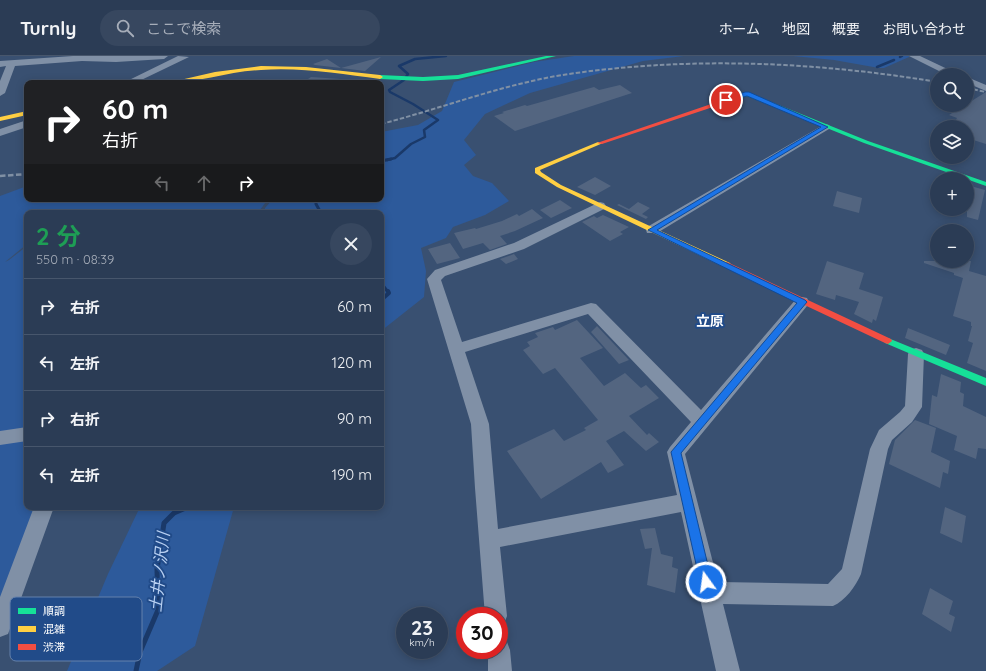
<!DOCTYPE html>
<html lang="ja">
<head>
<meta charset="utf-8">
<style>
  body { margin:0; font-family:Quicksand,"Noto Sans JP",sans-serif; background:#37475f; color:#f1f3f6; height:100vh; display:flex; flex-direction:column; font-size:15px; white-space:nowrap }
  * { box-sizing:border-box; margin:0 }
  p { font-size:13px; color:#a6adb9 }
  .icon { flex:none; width:22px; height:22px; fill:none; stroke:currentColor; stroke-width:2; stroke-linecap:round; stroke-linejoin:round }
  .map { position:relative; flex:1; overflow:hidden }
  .details { position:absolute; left:24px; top:154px; width:360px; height:300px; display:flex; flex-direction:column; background:#2b3c55; border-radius:8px; box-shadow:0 2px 10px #0003,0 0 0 1px #47566c }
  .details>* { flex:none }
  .top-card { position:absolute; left:24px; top:24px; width:360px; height:122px; border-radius:8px; box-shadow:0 2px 10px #0003,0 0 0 1px #47566c; background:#202124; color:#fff; overflow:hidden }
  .controls { position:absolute; left:930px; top:12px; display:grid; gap:8px }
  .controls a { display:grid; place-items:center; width:44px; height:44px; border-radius:50%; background:#2b3c55; box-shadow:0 2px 10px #0003,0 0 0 1px #47566c; font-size:20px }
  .speed { position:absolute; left:396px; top:551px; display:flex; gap:8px; font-size:20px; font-weight:700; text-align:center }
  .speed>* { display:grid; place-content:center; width:52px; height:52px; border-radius:50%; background:#2b3c55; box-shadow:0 2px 10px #0003,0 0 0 1px #47566c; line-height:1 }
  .speed small { font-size:10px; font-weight:400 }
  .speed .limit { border:6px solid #d22; background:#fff; color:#111 }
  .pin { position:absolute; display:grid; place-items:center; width:34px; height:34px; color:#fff; margin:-17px; border:2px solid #fff; border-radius:50%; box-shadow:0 1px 4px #0007 }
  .me { position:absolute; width:44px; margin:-22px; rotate:346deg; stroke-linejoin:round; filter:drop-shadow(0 0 3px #0008) }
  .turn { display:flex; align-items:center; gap:14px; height:84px; padding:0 12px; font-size:18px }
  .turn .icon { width:52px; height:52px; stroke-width:2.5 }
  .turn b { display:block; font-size:28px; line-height:34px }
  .lanes { display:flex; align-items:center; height:38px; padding:0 12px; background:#0003; justify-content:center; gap:20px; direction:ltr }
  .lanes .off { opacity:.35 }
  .round { display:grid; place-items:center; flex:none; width:42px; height:42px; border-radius:21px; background:#37475f }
  .summary { display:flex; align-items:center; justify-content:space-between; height:68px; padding:0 12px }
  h1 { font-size:24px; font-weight:700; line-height:30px; color:#1e9e55 }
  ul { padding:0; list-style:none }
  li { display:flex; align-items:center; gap:12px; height:56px; padding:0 12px; border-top:1px solid #47566c }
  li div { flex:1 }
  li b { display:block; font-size:15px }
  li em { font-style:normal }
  header { display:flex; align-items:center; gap:24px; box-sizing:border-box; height:56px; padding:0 20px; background:#2b3c55; border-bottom:1px solid #47566c }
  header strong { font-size:19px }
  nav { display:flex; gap:22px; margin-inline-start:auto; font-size:14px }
  .search { width:280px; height:36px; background:#37475f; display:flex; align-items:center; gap:10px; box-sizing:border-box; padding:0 14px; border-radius:22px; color:#a6adb9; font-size:15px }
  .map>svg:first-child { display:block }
  .green { fill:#2d5a9b }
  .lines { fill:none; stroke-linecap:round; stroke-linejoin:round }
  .stream-far3 { stroke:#1a3969; stroke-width:2.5 }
  .stream-far2 { stroke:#1a3969; stroke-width:3 }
  .stream-far1 { stroke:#1a3969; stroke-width:4 }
  .stream { stroke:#1a3969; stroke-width:5 }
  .building { fill:#536580 }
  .street { fill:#8090a6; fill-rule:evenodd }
  .fast { fill:#16e098; fill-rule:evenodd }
  .slow { fill:#ffcf43; fill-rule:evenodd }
  .jam { fill:#f24e42; fill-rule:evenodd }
  .rail-far1 { stroke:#8090a4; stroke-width:2; stroke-dasharray:4.5 2; stroke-linecap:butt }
  .rail { stroke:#8090a4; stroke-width:2.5; stroke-dasharray:5.5 2.5; stroke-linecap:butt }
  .route { fill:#1a73e8; stroke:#114b97 }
  .labels { text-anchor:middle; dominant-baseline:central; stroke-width:4; stroke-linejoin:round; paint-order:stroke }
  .quarter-label { font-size:14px; font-weight:bold; fill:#fff; stroke:#214b89 }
  .near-water-label { font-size:16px; font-style:italic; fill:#b8d0f2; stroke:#214b89 }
  .key { fill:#214b89; stroke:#6481ac; stroke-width:1 }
  .key-label { font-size:11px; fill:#fff }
</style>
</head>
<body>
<header>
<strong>Turnly</strong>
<div class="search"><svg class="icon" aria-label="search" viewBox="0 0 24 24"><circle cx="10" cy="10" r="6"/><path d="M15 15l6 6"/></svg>ここで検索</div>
<nav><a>ホーム</a><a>地図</a><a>概要</a><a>お問い合わせ</a></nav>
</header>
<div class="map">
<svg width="986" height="615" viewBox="0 0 986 615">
  <rect width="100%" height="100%" fill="#395071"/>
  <path class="green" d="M574,0H684L643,5L530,37L485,58L464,84L476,99L464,109L473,120L492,127L509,145L485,159L453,171L446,182L421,192L426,215L424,241L381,275V157H265V152L273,143H381V76L418,69L442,55L454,26L534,6Z
    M793,0H909V1L884,12H879L834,4Z
    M27,130V143H268L260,154L261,157H27V188L5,206L9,204L27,190V451H40L0,555V140Z
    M140,451H234L195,590L157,615H67L108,518Z"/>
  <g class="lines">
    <path class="stream-far3" d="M900,1L902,0
      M877,11L894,4
      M387,104L395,102L411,88L425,81L424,74L438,64L413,48L390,36L389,34L404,24L408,18L399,10L415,3L446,0"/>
    <path class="stream-far2" d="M381,105L391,103
      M316,143V148L321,157
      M381,227L388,236"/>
    <path class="stream-far1" d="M381,244L389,237L388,235"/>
    <path class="stream" d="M136,615L140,596L158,554L157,513L164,467L174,457L188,451"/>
  </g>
  <path class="building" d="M381,1L365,15L341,12Z
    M327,3L341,12L315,9L313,8Z
    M311,21L355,24L352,27H339L308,23Z
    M620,29L632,37L515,75L494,60L504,57L502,56L525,49L527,50L594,31L599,34Z
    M986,36V88L967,82V71H951L957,62L949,59Z
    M595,121L611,130L595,139L577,131Z
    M967,129L985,134L978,164L967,161Z
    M837,135L862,142L859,157L833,150Z
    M560,144L572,152L551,162L540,154Z
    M638,146L650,152L642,158L648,161L646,163L617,149L619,148L629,153Z
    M532,153L543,162L515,175L500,180L507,188L490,194L483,187L463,193L454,177L475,172L476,173L502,165L517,158L519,160Z
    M603,159L629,171L620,176L623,178L610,185L582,166L594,160L597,162Z
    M450,187L460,202L437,208L428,193Z
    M514,198L518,203L506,208L500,203Z
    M827,205L864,217L859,233L883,241L876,265L873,263L872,267L854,258L859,246L836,239L835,244L816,238Z
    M924,205H971L969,215L986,220V315L967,307L973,287L968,285L972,270H971V266L953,260L963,222L954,219V217L924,207Z
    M577,264L603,292L580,302L604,330L625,317L641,332L646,329L659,342L629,360L647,379L649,377L659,386L646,395L624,375L606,385L624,409L608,417L601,406L541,443L507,395L554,373L564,385L586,374L584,372L598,364L555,312L543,318L523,294L530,290L527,286L538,281L535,277L553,271L555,274Z
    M597,270L629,304L619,308L591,276Z
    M908,272L950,289L946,299L905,282Z
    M941,318L961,326L960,336L964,338L963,350L986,361V393L978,392L976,403L954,394L957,380L929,368L932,339L937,341Z
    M915,364L936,372L931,396L950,405L948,418L943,416L940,432L889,408L895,384Z
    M945,451L966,460L962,487L940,477Z
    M655,472L661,498L673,501L672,511L678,513L675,537L647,529L652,492L645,493L640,473Z
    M930,532L953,545L949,558L955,561L951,576L922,558Z"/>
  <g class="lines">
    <path class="street" d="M73,0H168L164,3L116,6L82,5L15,10L5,37L0,40V25L6,10L0,11V5Z
      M178,0L189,1L135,27H123Z
      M909,0H920L960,19H947Z
      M967,21L986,29V35L967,27Z
      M27,64V71L0,80V73Z
      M825,68L829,69L830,71L829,73L657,177H647L646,174L647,171Z
      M600,146L604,147L606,150L604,153L524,193L445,220L441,224L462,286L591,247L596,248L701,354L797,242L802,241L807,242L809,246L807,250L685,398L718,526L828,528L842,513L870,393L879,374L900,356L905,350L908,298L910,294L916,292L922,294L924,298L922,351L912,366L892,384L888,393L861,518C856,530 845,545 833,550L723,548L740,615H716L681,456L500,491L507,560L504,568L499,570V560H485L475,432L471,368L427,223L435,214L514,187ZM588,258L691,366L670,391L667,396L677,439L498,473L489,368L465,296Z
      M27,371V385L0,389V375Z
      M34,451H54L11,570L8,578L0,581V541Z
      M499,583L507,586L510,594L512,615H488V594H499Z"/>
    <path class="fast" d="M546,0H556L458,23L423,25L380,23L377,21L380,19L423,21L458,19Z
      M745,37H749L868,85L986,126V130L864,87L747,40L719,49L714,48Z
      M888,282L986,322V330L885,287L884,285L885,283Z"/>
    <path class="slow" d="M261,10L306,11L380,19L383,21L380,23C341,18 301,11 261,14C230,15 197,27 167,27L215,16Z
      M27,55V59L0,65V61Z
      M598,86L603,87L540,114L541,116L561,129L730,207L731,209L730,211H724L557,131L535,117V112Z"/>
    <path class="jam" d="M717,46L720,48L719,49L602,88L597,87Z
      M727,206L891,283L892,285L888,288L885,287L724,211L723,209Z"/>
    <path class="rail-far1" d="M967,32L986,36
      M381,68C439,53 496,31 556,20C681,0 812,5 937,26"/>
    <path class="rail" d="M0,120L27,118"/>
  </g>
  <path class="route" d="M745,36H749L828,71L657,174L805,244L807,246L681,397L712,526L710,530L706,532L702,530L700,526L671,396L797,247L648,174L821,71L747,40L726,46L723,44Z"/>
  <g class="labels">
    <g class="quarter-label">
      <text x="710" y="265">立原</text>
    </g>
    <g class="near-water-label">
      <text transform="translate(159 516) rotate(-84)">土井ノ沢川</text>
    </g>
  </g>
  <rect x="10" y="541" width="132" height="64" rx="6" class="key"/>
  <rect x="18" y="552" width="18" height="6" fill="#16e098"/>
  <rect x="18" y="570" width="18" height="6" fill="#ffcf43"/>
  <rect x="18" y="588" width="18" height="6" fill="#f24e42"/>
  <g class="key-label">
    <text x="43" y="559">順調</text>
    <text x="43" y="577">混雑</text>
    <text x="43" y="595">渋滞</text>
  </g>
</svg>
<div class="controls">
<a><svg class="icon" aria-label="search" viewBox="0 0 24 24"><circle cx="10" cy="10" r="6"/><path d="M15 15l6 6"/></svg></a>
<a><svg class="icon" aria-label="layers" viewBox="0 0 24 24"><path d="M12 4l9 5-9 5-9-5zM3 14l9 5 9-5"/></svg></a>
<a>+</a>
<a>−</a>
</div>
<div class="speed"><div>23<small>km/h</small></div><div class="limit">30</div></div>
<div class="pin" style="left:726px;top:44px;background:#d93025"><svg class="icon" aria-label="arrive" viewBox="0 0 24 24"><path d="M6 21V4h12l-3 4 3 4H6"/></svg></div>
<svg class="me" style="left:706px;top:526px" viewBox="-20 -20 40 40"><circle r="17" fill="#1a73e8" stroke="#fff" stroke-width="3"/><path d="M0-11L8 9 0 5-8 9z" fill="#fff"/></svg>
<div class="top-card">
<div class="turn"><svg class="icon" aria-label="right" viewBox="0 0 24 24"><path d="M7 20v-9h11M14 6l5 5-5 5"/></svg><div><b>60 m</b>右折</div></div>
<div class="lanes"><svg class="icon off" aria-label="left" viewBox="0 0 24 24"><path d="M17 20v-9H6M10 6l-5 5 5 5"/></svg><svg class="icon off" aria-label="ahead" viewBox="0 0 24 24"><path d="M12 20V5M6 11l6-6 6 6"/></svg><svg class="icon" aria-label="right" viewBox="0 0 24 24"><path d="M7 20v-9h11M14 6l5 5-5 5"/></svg></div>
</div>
<section class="details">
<div class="summary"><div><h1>2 分</h1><p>550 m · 08:39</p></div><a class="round"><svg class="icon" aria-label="close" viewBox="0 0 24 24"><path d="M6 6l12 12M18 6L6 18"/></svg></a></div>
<ul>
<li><svg class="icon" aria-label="right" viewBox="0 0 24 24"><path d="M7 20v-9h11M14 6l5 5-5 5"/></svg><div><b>右折</b></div><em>60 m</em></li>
<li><svg class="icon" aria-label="left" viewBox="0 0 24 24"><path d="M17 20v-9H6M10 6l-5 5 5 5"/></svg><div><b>左折</b></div><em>120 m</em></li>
<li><svg class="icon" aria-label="right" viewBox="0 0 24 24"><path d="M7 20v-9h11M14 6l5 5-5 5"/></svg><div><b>右折</b></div><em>90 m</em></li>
<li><svg class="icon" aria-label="left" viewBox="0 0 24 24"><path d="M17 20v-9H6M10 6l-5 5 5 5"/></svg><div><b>左折</b></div><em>190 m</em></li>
</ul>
</section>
</div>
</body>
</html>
